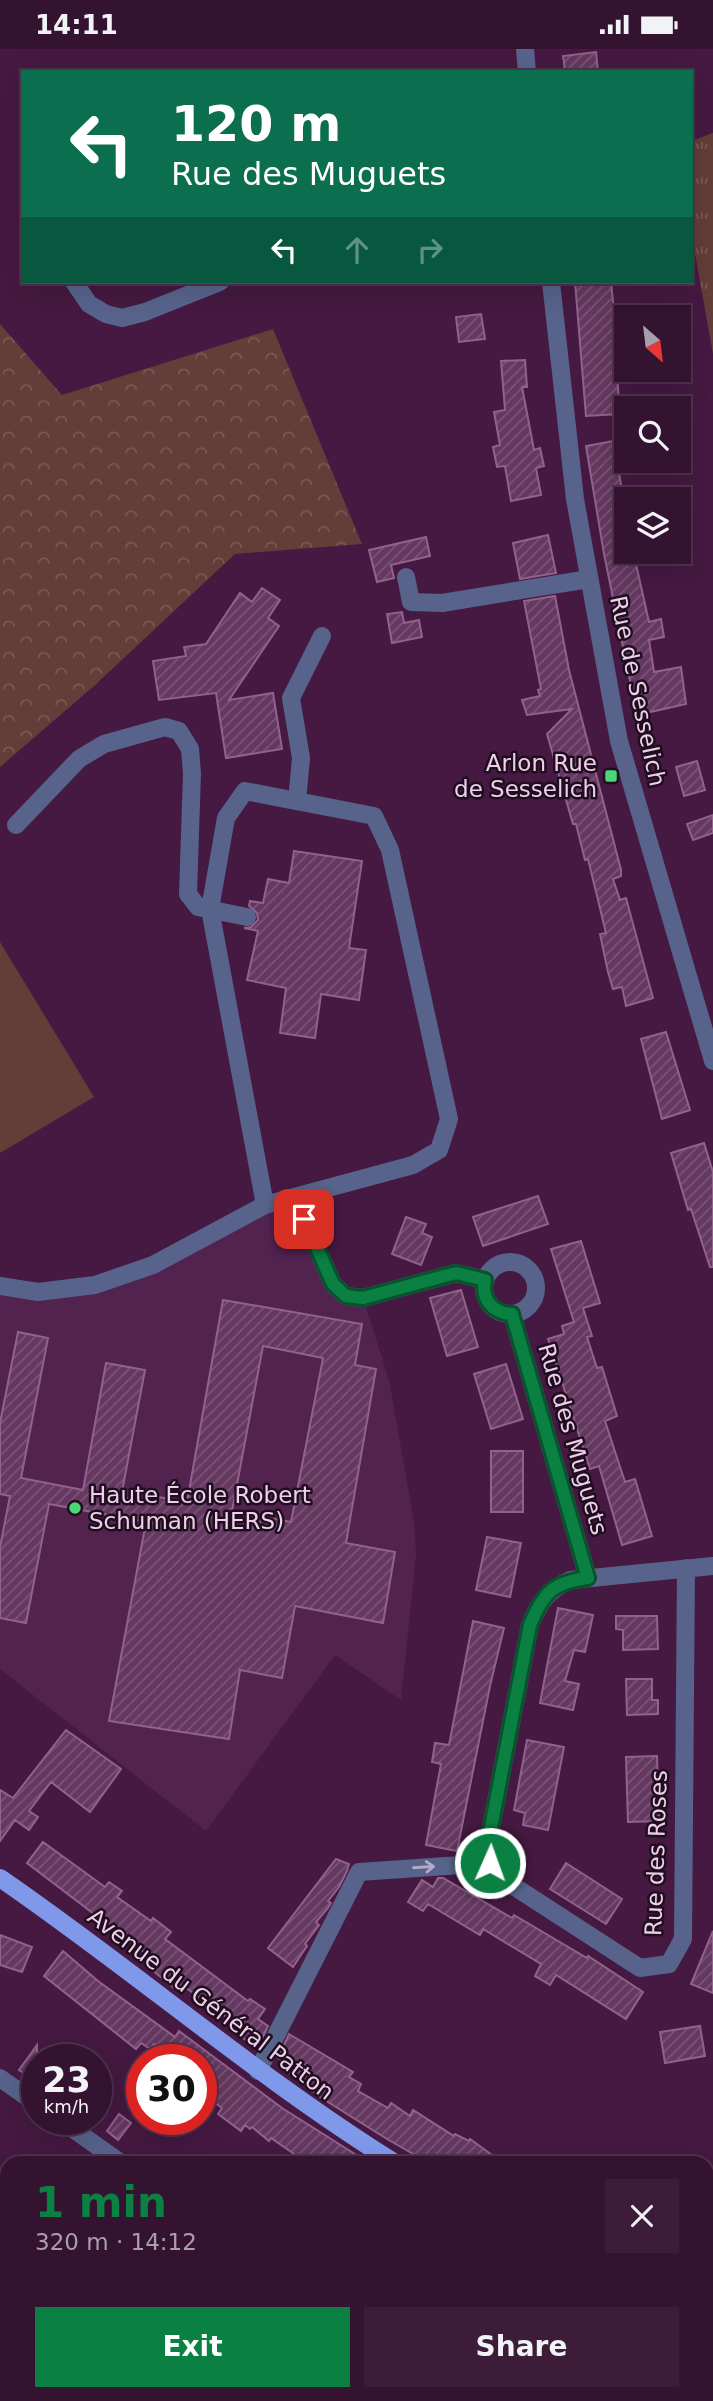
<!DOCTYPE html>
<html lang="en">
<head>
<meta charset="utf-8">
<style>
  body { margin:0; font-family:"DejaVu Sans",sans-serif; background:#3c1c39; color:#f1f3f6; height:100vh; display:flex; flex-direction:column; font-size:26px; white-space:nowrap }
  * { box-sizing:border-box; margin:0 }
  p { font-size:23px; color:#a99eab }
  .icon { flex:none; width:38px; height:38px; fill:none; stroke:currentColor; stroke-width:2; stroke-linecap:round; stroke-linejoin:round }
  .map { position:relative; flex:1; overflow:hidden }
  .sheet { position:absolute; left:0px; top:2107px; width:714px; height:245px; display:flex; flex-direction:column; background:#341331; border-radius:21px 21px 0 0; box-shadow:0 7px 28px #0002,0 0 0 2px #4e324d }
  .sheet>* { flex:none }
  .top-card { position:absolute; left:21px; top:21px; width:672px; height:214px; border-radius:0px; box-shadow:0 7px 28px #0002,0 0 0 2px #4e324d; background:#0b6e4f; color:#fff; overflow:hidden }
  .needle { width:46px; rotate:152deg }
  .buttons { position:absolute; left:614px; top:256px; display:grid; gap:14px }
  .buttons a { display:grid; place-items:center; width:77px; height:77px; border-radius:0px; background:#341331; box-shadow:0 7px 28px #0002,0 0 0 2px #4e324d; font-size:35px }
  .speed { position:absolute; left:21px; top:1995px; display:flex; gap:14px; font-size:35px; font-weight:700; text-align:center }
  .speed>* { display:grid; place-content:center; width:91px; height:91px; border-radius:50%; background:#341331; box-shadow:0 7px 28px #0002,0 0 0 2px #4e324d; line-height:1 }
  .speed small { font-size:18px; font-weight:400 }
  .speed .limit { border:10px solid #d22; background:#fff; color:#111 }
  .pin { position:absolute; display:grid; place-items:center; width:60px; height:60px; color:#fff; margin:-30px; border-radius:14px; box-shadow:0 4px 10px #0006 }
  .me { position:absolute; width:77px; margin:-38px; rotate:2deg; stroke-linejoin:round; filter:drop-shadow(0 0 5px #0008) }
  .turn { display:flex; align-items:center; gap:24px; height:147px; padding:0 35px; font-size:32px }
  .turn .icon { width:91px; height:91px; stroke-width:2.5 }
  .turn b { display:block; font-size:49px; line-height:60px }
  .lanes { display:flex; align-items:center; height:66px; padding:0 35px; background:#0003; justify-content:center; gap:35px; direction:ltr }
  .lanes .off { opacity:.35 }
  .round { display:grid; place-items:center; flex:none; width:74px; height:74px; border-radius:0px; background:#3c1c39 }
  .overview { display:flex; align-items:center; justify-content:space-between; height:119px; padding:0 35px }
  h1 { font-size:42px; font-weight:700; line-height:52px; color:#0b8043 }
  .action { display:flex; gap:14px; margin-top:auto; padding:14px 35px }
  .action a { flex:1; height:80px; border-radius:0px; background:#0b8043; color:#fff; font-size:28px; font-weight:700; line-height:80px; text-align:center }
  .action a+a { background:#3c1c39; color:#f1f3f6 }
  .status { display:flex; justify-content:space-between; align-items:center; height:49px; padding:0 35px; background:#341331; direction:ltr }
  .status svg { height:19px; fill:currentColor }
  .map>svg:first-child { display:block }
  .built { fill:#532350 }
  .grass { fill:url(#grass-tufts) }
  .forest { fill:url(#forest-crowns) }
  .pitch { fill:#633d37 }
  .building { fill:url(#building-hatch); stroke:#92618d; stroke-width:2; fill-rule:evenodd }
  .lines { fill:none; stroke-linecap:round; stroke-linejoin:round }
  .path { stroke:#7f597b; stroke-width:3.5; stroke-dasharray:5 5; stroke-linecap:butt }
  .minor { stroke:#57638b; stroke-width:18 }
  .major { stroke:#7f98ea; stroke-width:18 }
  .oneway { stroke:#b8aac7 }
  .route-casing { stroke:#07532c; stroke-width:18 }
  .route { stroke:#0b8043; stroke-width:12 }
  .poi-dot { fill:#4bd677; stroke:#200d1f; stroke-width:2.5 }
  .labels { text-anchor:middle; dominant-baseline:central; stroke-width:5; stroke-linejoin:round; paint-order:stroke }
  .street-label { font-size:23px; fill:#ecd0e8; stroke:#200d1f }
  .poi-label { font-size:23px; fill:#ecd0e8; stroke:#200d1f; text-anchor:end }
</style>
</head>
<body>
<div class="status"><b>14:11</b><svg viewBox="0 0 49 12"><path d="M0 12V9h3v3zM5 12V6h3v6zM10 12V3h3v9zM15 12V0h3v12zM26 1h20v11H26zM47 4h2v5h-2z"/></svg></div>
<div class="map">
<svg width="713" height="2352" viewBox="0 0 713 2352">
  <defs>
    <pattern id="grass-tufts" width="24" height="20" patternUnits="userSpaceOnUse" patternTransform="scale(1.75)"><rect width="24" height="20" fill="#633d37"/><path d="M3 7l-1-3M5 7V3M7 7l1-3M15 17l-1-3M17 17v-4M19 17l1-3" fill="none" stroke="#7a5854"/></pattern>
    <pattern id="forest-crowns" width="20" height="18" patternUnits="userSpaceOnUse" patternTransform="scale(1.75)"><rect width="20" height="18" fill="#633d37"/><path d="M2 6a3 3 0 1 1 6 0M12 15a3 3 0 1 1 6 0" fill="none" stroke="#7a5854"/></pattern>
    <pattern id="building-hatch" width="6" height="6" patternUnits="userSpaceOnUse" patternTransform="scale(1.75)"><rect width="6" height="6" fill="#643860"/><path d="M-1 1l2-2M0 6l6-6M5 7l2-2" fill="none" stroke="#7a5477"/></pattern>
  </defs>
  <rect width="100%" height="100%" fill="#451941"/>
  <path class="built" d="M294,1148L333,1235L363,1249L389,1331L414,1472L416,1506L401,1651L335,1606L206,1782L0,1620V1237L95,1236Z"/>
  <path class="grass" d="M713,84V305L691,182V92Z"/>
  <path class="forest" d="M0,275L62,346L273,280L362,495L235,505L94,637L0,718Z"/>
  <path class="pitch" d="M0,893L94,1048L0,1104Z"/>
  <path class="building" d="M596,3L598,23L565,21L563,7Z
    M575,233H611L619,311H616L620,365L586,367Z
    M481,265L485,290L459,293L456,268Z
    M525,311L527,338H522L534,401L540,399L544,417L536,419L541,446L511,452L505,417L497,418L493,398L500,396L494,363L505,361L501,312Z
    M614,392L626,467V516L636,515L649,573L661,570L664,588L649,591L654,623L681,618L686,655L637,666L604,505L586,397Z
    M548,486L556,524L520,530L513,494Z
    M426,488L430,507L391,516L394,529L377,533L369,501Z
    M262,539L280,551L268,569L279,577L229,651L273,644L282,700L226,709L216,644L159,651L153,612L186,607L184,598L206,595L240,544L252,553Z
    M555,547L569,621L621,821V827L613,830L620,851L626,849L653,949L626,957L622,938L613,940L608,923L600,885L606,884L588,810L585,811L576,775H573L547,685L572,660L527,666L522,651L540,647L538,641L541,640L524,552Z
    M402,563L404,574L419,571L422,588L392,594L387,565Z
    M697,712L705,741L684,747L676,718Z
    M713,766V784L693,791L687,775Z
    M294,802L362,812L349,899L366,901L359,951L321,945L315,989L280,984L286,939L247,931L258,882L244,879L251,878L258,871L257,864L249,857L250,852L263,854L268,830L289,834Z
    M666,983L690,1061L662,1070L641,990Z
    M704,1094L713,1123V1218H710L691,1160L688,1161L671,1104Z
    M538,1147L548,1175L483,1197L473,1168Z
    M406,1168L426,1175L422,1184L432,1188L421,1216L392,1205Z
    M581,1192L600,1254L583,1259L592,1287L587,1288L597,1319L602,1318L617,1367L605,1372L625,1433L635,1430L652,1487L622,1496L599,1417L590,1420L548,1290L564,1285L562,1277L574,1273L551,1200Z
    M461,1241L478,1298L447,1307L430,1249Z
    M223,1251L362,1275L355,1316L376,1320L346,1494L395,1503L383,1574L295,1557L282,1629L240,1621L229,1690L109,1672L146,1473L49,1455L26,1574L0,1569V1498L10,1447L0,1445V1374L18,1283L48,1289L21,1429L83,1441L106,1314L145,1321L121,1448L150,1454L152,1447L187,1453ZM263,1297L323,1309L291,1473L232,1462Z
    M506,1315L523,1370L491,1380L474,1325Z
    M491,1402H523V1463H491Z
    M487,1488L521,1494L510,1548L476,1541Z
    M558,1559L593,1566L585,1603L574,1601L565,1632L579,1635L573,1661L540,1654Z
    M616,1567H657L658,1600L623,1601V1581L616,1580Z
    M473,1572L504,1579L490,1637L457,1802L426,1796L441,1715L432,1713L435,1694L449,1696Z
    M626,1630H652V1651H658V1665L627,1666Z
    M66,1681L121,1720L90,1763L51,1733L29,1762L38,1768L29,1781L15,1771L0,1792V1741L13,1749Z
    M527,1691L564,1698L548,1781L523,1776L525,1764L514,1761Z
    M657,1707L659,1772L628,1773L626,1708Z
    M43,1793L105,1838L109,1833L122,1842L117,1848L151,1872L153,1869L171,1883L165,1890L248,1952L250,1950L265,1960L258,1970L268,1977L261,1992L254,1986L249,1993L235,1983L240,1978L182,1936L181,1938L177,1935L174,1939L151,1920L157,1913L27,1814Z
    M336,1810L349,1815L347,1822L339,1838L328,1852L331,1854L328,1859L316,1873L319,1876L305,1895L307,1897L293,1918L268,1899Z
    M566,1814L622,1850L606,1875L550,1840Z
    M438,1829H443L512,1869L514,1866L587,1909L588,1907L643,1943L626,1970L556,1926L550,1936L535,1927L541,1915L483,1880L480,1886L428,1855L423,1862L408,1853L422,1831L433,1838Z
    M713,1882V1944L691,1935Z
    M0,1886L32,1898L22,1923L0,1916Z
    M63,1902L98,1932L175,1988L179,1982L282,2059L369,2114H307L271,2089L269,2092L252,2078L250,2080L245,2076L241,2082L218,2065L222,2059L201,2044L207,2034L201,2030V2011H175L154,1995L150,2000L141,1994L136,2000L44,1927Z
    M700,1977L705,2007L665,2014L660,1983Z
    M289,1985L353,2023L349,2028L361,2035L358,2042L388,2059L391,2054L410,2067L413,2061L454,2087L455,2085L469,2092L470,2090L503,2114H429L387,2090L320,2048L282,2018L285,2012L278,2009Z
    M37,1996V2033L19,2021Z
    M119,2065L131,2074L118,2091L107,2082Z"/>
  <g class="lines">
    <path class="path" d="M0,2331L7,2333
      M34,2352L36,2345
      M213,2352L215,2345
      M502,2352L506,2345"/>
    <path class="minor" d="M525,0L527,23
      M74,233L89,255L106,265L122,269L145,263L220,233
      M551,233L575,450L619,692L713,1012
      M406,528L411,553L442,554L589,530
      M297,752L301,709L291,649L322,587
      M16,776L79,710L104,695L165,678L179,682L190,700L192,724L188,845L198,858L247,868
      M294,1148L333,1235L346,1247L363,1249L456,1224L485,1231
      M484 1239a26 26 0 1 1 52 0a26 26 0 1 1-52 0Z
      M0,1237L38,1243L95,1236L153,1216L265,1156L413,1116L439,1101L449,1070L390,801L374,767L245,742L226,769L210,860L265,1156
      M512,1265L588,1529
      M686,1519L683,1890L669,1915L640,1919L501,1829C490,1818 487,1809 488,1794L530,1576C539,1554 548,1540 571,1531L713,1517
      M258,2022L359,1823L490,1814
      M0,2029L37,2055
      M59,2070L121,2114
      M0,2173L7,2176
      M295,2345L303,2352
      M467,2345L480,2352
      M138,2352L141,2345"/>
    <path class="major" d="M0,1829C134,1921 257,2028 395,2114
      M707,2306L713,2310"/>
  </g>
  <defs><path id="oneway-shaft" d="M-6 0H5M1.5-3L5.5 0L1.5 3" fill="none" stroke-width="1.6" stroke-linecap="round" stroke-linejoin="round" transform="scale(1.75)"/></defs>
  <use class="oneway" href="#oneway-shaft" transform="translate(424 1818) rotate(-4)"/>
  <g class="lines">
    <defs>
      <path id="route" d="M304,1170L333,1235L346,1247L363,1249L456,1224L485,1231C481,1250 492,1264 512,1265L588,1529C553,1533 543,1544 530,1576L488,1794L487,1804L490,1814"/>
    </defs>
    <use href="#route" class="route-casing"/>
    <use href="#route" class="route"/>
  </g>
  <g class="poi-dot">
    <rect x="604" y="720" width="14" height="14" rx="3.5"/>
    <circle cx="75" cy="1459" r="7"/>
  </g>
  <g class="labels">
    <g class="street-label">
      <text transform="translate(638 642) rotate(78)">Rue de Sesselich</text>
      <text transform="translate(573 1390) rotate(74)">Rue des Muguets</text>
      <text transform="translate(656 1804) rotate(-88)">Rue des Roses</text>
      <text transform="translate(211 1955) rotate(37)">Avenue du Général Patton</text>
    </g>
    <g class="poi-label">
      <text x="597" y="714">Arlon Rue<tspan x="597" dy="26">de Sesselich</tspan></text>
      <text x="89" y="1446" text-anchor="start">Haute École Robert<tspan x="89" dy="26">Schuman (HERS)</tspan></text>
    </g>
  </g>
</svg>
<div class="buttons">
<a><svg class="needle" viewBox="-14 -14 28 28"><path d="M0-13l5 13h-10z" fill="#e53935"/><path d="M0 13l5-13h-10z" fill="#a99eab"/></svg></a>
<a><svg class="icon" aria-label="search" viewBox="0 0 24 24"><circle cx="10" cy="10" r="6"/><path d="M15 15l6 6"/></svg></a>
<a><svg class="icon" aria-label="layers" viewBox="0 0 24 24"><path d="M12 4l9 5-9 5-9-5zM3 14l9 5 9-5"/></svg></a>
</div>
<div class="speed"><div>23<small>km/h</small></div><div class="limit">30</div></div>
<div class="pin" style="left:304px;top:1170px;background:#d93025"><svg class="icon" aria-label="arrive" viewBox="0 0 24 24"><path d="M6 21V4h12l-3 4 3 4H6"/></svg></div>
<svg class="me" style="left:490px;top:1814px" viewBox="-20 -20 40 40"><circle r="17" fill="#0b8043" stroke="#fff" stroke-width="3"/><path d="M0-11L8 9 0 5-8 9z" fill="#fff"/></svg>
<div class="top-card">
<div class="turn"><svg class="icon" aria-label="left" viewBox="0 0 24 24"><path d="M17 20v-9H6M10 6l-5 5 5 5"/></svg><div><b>120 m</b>Rue des Muguets</div></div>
<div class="lanes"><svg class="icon" aria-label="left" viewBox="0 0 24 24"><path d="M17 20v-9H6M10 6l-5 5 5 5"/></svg><svg class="icon off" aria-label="ahead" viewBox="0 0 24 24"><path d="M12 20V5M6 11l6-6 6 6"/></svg><svg class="icon off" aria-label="right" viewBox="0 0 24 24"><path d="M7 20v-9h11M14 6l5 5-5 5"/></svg></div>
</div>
<section class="sheet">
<div class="overview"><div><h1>1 min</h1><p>320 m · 14:12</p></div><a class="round"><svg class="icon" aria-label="close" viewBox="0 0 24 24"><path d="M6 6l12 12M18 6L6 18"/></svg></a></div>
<div class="action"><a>Exit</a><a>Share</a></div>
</section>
</div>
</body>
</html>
